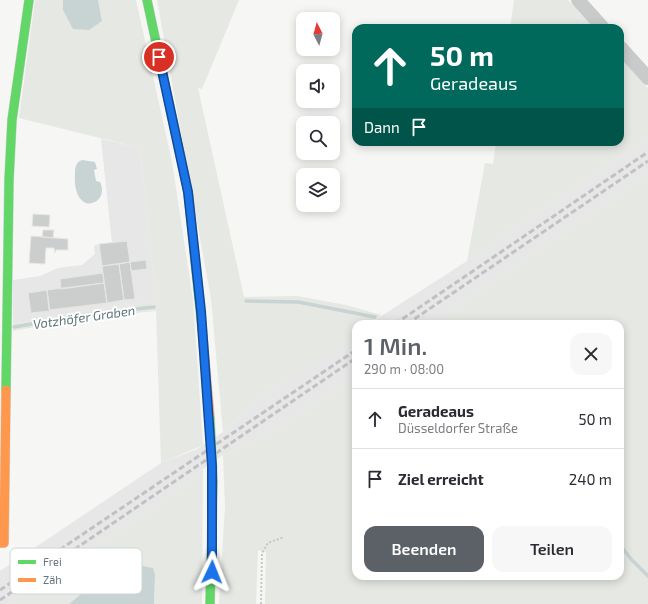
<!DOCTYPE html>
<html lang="de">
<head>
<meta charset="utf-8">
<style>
  body { margin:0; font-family:"Exo 2",sans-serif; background:#f7f7f7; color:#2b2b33; height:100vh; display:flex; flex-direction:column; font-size:15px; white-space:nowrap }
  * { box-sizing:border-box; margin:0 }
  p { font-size:13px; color:#7c7c81 }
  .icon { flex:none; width:22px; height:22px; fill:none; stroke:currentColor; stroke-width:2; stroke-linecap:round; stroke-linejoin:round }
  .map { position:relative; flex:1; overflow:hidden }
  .drawer { position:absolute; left:352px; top:320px; width:272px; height:260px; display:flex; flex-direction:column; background:#fff; border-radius:12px; box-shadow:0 2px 10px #0003 }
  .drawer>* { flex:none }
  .hud { position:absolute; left:352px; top:24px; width:272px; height:122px; border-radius:12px; box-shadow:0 2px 10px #0003; background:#00695c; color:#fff; overflow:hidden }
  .needle { width:26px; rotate:354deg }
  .tools { position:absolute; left:296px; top:12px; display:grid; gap:8px }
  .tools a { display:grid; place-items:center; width:44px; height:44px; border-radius:8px; background:#fff; box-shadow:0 2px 10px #0003; font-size:20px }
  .pin { position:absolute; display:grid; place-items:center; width:34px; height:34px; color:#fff; margin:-17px; border:2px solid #fff; border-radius:50%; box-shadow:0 1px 4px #0007 }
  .me { position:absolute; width:44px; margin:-22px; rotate:2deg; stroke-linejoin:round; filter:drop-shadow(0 0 3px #0008) }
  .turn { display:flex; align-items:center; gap:14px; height:84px; padding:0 12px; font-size:18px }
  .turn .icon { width:52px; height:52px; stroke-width:2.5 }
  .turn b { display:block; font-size:28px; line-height:34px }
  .then { display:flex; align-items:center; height:38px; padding:0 12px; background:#0003; gap:8px; font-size:15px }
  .round { display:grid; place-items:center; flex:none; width:42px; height:42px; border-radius:12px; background:#f7f7f7 }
  .headline { display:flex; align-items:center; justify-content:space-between; height:68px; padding:0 12px }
  h1 { font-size:24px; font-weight:600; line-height:30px; color:#5c6167 }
  .action { display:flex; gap:8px; margin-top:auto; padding:8px 12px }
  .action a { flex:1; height:46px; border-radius:12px; background:#5c6167; color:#fff; font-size:16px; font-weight:600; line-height:46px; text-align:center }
  .action a+a { background:#f7f7f7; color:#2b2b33 }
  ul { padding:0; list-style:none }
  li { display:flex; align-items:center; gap:12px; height:60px; padding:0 12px; border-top:1px solid #e1e1e2 }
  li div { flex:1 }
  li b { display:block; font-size:15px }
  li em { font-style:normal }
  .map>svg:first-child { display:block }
  .built { fill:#e6e7e6 }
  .green { fill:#e6e8e3 }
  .water { fill:#c8d3d3 }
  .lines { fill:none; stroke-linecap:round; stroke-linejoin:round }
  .stream { stroke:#c8d3d3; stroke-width:3.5 }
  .building { fill:#cccece; stroke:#e6e6e5 }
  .fast-casing { stroke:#d2d3d3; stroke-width:10 }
  .slow-casing { stroke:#d2d3d3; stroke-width:10 }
  .path { stroke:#c6c7c8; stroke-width:2; stroke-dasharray:2 2; stroke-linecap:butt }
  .street { stroke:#c9cbca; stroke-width:14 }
  .fast { stroke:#63d668; stroke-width:9 }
  .slow { stroke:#ff974d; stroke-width:9 }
  .rail { stroke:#bfc1c2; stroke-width:3; stroke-dasharray:6 3; stroke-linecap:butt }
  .fast-bridge-casing { stroke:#d1d2d2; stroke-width:10; stroke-linecap:butt }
  .fast-bridge { stroke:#63d668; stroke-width:9 }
  .route-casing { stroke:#114b97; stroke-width:10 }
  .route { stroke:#1a73e8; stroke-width:7 }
  .labels { text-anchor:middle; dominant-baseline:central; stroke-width:4; stroke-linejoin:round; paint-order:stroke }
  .water-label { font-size:13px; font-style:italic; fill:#5e7678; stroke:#fff }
  .key { fill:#fff; stroke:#d0d6d8; stroke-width:1 }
  .key-label { font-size:11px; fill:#64767d }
</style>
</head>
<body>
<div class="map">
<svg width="648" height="604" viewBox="0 0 648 604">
  <rect width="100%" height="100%" fill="#f6f6f5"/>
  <path class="built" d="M648,138V174L432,324H369L467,261Z
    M101,139L140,148L156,302L83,311L13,324V280L40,276L58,268L82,265L95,254L94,245L112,243Z
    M356,335V376L259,439L223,455L203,469L158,505L7,604H0V571L161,463L197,449L223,432L256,401Z"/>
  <path class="green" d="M35,0H63V10L102,21L98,0H136L172,162L193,300L203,445L161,463L156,311L84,318L13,331V324L83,311L156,302L140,148L19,118Z
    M157,0H239L202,89L198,88L244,297L297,296L346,305L381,315L369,324H356V335L354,337L256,401L223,432L211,299Z
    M514,0H568L593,28H510Z
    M620,57L648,88V138L467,261L485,163L493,164L496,142H620Z
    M648,174V604H265L266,552L258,550L256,604H219L225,507L223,455L259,439L356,376V576H620V324H432Z
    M203,469L202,604H154L155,575L143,566L114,573L93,584L69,604H7L158,505Z"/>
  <path class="water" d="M63,0H98L102,21L89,30L73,29L63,10Z
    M82,160L95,162L97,169L94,170L96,181L100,182C111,205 72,219 75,173C75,167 76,162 82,160Z
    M143,566L153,568L155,575L154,604H69L93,584L114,573Z"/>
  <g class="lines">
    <path class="stream" d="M246,301L298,302L375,317
      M14,327L84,315L154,307
      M620,545L631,559L648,576"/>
  </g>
  <path class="building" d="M33,214L50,215L49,227L32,226Z
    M43,230H54L53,238L42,237Z
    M31,236L68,239V250H56L55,253L54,248H46L45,264L29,263Z
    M127,241L130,262L102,266L99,244Z
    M146,260L147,269L131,271L130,262Z
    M130,262L135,299L124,300L119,264Z
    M119,264L124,300L107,303L102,266Z
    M103,273L104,283L61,289L60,279Z
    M104,283L107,303L49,310L47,290Z
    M47,290L50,311L31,313L28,293Z"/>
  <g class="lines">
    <defs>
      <path id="fast" d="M147,0L188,192L202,328
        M6,390L9,180L12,120L29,0
        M210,604L213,482"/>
      <path id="slow" d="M202,328L210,419
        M0,543H4L6,390"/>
    </defs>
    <use href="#fast" class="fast-casing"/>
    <use href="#slow" class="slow-casing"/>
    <path class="path" d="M261,604L262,553L268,543L284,537"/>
    <path class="street" d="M578,0L603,28
      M620,47L648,78"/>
    <use href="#fast" class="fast"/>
    <use href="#slow" class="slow"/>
    <path class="rail" d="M395,324L648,152
      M407,324L648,161
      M0,590L356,350
      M0,600L356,358"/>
    <defs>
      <path id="fast-bridge" d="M210,419L213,482"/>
    </defs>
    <use href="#fast-bridge" class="fast-bridge-casing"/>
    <use href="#fast-bridge" class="fast-bridge"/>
  </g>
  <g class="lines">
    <defs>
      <path id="route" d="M159,57L188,192L201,311L212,466V572"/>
    </defs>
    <use href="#route" class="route-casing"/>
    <use href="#route" class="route"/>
  </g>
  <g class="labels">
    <g class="water-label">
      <text transform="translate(84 317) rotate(-8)">Votzhöfer Graben</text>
    </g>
  </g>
  <rect x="10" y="548" width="132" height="46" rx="6" class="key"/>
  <rect x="18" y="560" width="18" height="4" fill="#63d668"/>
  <rect x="18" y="578" width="18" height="4" fill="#ff974d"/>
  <g class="key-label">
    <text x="43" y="566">Frei</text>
    <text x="43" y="584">Zäh</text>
  </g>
</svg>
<div class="tools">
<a><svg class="needle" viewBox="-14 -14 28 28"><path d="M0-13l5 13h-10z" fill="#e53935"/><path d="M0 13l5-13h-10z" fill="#7c7c81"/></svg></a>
<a><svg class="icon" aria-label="sound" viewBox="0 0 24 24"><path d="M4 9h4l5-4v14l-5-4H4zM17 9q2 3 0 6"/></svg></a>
<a><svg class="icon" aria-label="search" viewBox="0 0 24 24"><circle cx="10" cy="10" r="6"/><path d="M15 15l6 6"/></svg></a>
<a><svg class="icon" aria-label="layers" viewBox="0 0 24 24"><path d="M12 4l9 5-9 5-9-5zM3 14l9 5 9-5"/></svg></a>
</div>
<div class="pin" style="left:159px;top:57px;background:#d93025"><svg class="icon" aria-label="arrive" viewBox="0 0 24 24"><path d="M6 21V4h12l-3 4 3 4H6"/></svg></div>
<svg class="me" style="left:212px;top:572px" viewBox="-20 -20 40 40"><path d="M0-17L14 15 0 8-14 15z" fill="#1a73e8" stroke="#fff" stroke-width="4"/></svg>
<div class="hud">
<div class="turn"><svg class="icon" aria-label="ahead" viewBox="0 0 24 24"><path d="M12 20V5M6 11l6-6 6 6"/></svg><div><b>50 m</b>Geradeaus</div></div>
<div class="then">Dann<svg class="icon" aria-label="arrive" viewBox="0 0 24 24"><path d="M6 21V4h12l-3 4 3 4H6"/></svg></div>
</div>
<section class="drawer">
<div class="headline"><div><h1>1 Min.</h1><p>290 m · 08:00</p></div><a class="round"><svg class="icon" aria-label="close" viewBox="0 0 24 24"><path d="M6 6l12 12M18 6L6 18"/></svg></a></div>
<ul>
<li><svg class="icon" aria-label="ahead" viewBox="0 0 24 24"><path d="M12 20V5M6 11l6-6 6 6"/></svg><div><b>Geradeaus</b><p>Düsseldorfer Straße</p></div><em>50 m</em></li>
<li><svg class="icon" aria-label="arrive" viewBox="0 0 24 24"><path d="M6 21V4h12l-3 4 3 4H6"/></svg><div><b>Ziel erreicht</b></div><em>240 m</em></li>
</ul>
<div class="action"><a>Beenden</a><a>Teilen</a></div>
</section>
</div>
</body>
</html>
